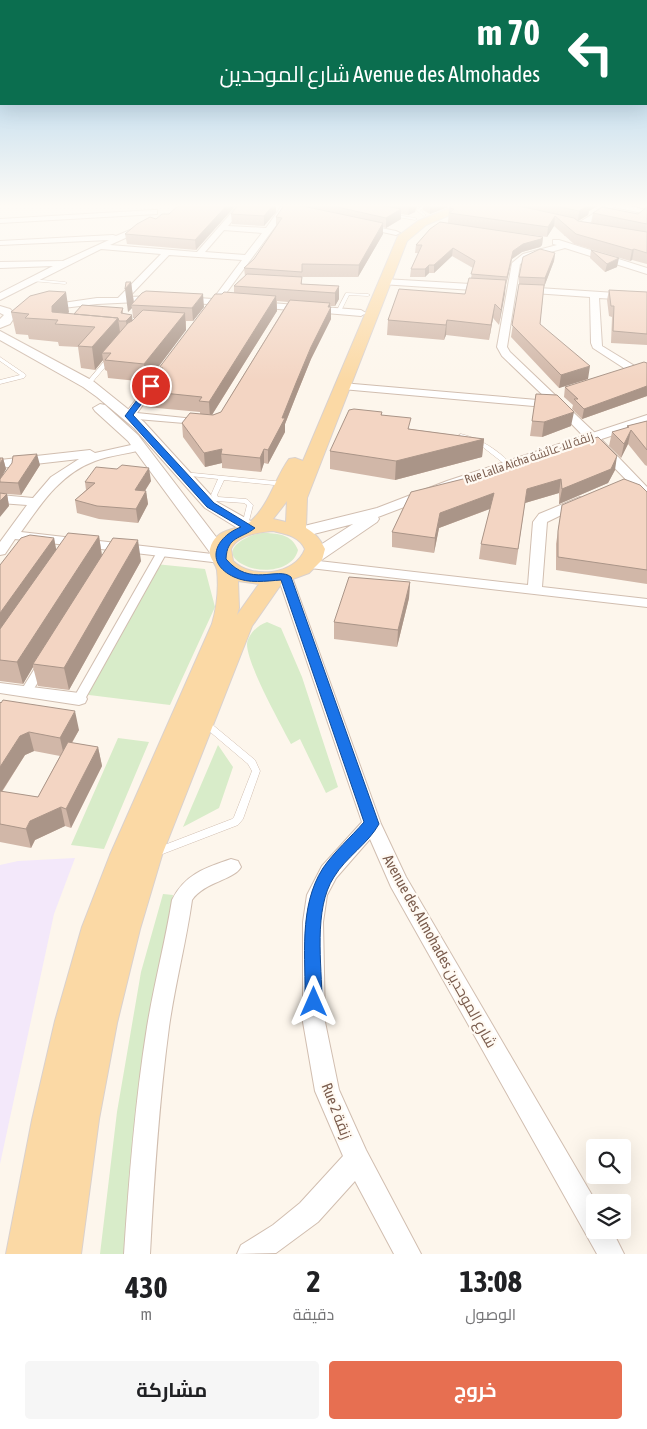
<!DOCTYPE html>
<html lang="ar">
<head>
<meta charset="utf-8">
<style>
  body { margin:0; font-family:"Asap Condensed",Cairo,sans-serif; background:#f6f6f6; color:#202124; direction:rtl; height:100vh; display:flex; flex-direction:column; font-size:19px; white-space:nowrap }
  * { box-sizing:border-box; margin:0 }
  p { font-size:16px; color:#757577 }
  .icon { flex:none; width:28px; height:28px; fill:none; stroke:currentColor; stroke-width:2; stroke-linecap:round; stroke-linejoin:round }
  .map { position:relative; height:1254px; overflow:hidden; direction:ltr }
  .panel { display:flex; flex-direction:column; background:#fff; flex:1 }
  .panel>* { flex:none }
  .hud { position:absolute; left:0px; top:0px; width:648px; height:105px; box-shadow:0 5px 20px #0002; direction:rtl; background:#0b6e4f; color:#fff; overflow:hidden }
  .tools { position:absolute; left:586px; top:1139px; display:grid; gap:10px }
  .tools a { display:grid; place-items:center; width:45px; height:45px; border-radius:5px; background:#fff; box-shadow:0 5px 20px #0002; font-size:25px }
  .pin { position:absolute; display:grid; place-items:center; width:42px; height:42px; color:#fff; margin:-21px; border:2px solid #fff; border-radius:50%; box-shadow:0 1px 5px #0007 }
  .me { position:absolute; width:55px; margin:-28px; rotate:0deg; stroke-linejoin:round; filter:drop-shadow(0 0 4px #0008) }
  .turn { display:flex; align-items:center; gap:18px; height:105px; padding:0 25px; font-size:22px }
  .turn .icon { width:65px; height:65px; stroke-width:2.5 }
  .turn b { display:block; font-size:35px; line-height:42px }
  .eta { display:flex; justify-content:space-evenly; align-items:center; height:85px; text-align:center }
  .eta b { font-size:30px; font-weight:700; line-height:35px }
  .primary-button { display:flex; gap:10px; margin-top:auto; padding:10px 25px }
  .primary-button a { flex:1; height:58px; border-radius:5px; background:#e76f51; color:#fff; font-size:20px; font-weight:700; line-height:58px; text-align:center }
  .primary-button a+a { background:#f6f6f6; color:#202124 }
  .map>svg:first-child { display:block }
  .education { fill:#f3e8fa }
  .green { fill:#d8ecc9 }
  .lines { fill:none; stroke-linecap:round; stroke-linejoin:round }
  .service-casing { stroke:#d1beb0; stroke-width:1 }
  .pedestrian-casing { stroke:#d1beb0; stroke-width:2 }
  .minor-casing { stroke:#d1beb0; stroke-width:2 }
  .tertiary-casing { stroke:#d1beb0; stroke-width:2 }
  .primary-casing { stroke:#dad1cd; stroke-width:2 }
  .service { fill:#fff; fill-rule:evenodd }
  .pedestrian { fill:#fff; fill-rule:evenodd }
  .minor { fill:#fff; fill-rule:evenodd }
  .tertiary { fill:#fff; fill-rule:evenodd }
  .primary { fill:#fbd9a5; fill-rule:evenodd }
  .wall { fill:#d1b7a8; fill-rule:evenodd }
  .shaded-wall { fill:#aa9588 }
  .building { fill:#f3d5c3; stroke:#aa9588 }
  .route { fill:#1a73e8; stroke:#114b97 }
  .labels { text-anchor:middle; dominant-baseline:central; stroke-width:4.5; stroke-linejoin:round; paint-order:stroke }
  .street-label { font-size:12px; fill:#7a5c4d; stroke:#fffaf3 }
  .near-street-label { font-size:15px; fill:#7a5c4d; stroke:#fffaf3 }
</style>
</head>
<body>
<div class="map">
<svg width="647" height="1254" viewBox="0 0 647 1254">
  <rect width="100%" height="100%" fill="#fdf6ec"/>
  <path class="education" d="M75,858L54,914L0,1164V865L18,861Z"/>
  <path class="green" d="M262,533C277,533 292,534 298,550C293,571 261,574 244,565C216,551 246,535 262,533Z
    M155,564L205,569L215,607L170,705L81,694Z
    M267,622L281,628L302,677L338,787L326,793L300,739L291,744C280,723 247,664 247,644C248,634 258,625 267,622Z
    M118,738L149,742L104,849L71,845Z
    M218,745L233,767L219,808L183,827Z
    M163,894L173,895L143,1072L131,1157L128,1254H100L117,1112L141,972Z"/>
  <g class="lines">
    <defs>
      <path id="service" d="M446,204H453L454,205L452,206Z
        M425,205L426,207L420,210L426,215L424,216L416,210Z
        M391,214L415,218L417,219L415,220L392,216Z
        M30,279L65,282L67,283L65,284L32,281L30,280Z
        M346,293L368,294L370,295L368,296L349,295L340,313H336V312Z
        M0,357L25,374L26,375L24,378L0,384V380L20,375L0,361Z
        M107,358L112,359L90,385H86V383Z
        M461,434C481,439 498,450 512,465L509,467L507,466L479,444L459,437V435Z
        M183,472L284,482L287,484L284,486L224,480L217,495L218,497L246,499L248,500L253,505L248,525L245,527L242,525L247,505L244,503L216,501L214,500L211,495L218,479L181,475L180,474Z
        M205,720L208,721L255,760L260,771L243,819L238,825L160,855L157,856L154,855L152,852L154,849L232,819L234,817L252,771L248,764L202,725L201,723L202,721Z"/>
      <path id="pedestrian" d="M162,549L167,552L85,699L83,702H75L73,699L157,552Z
        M44,659L50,663L30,695H22L20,692L22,689L40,660Z"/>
      <path id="minor" d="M239,204H246L228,226L266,228L281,207L288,209L221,300L233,301V305H218L213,311L210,312L205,309L209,304L183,303L178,300L183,297L213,299L242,260L169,255L129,297L155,296L160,299L158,301L97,304L46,310V306L49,305L97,298H118L161,254L101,249L0,300V293L53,266L0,268V262L63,261L109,240L0,245V241L113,235L116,236L142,225L146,227L145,229L110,245L197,252ZM224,230L262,233L245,255L205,252Z
        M605,204H621L647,210V214L614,207L571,235H565V231L606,206Z
        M154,210H157V214L0,223V219Z
        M361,224L396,231L400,233L396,235L364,228L360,226Z
        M553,240H559L647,268V274L565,248L529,258L520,264L507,347L510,352L597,435L647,487V498L643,497L556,408L342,389L337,386L342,383L549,401L502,356L497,347L512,263L523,254L557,245L553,244Z
        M384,279L488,285L492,288L488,291L381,284L380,282Z
        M523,287L647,295V301L599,298L602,346L638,368L639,370L638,372H630L593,348L591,343L590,297L520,292L519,290Z
        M258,302L361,310L366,313L361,316L255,307V303Z
        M157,376L162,379L137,413L204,420L208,421L210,423L208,425L125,418L123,416L125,414L153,377Z
        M140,443L146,447L144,449C128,454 111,455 95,461C60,474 41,504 21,532L221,555L228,559L226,562L221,563L15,539L5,554L0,555V542L27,505L0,503V495L33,498L51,477L79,459L0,468V460L90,450L95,453Z
        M580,497L586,501L584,504L547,522L542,587L647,599V607L310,568L303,564L310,560L528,585L533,522L539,514Z
        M285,573L290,574L292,577L381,824L406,877L596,1202L595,1230H612L624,1254H597L391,887L370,839L336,878L327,895L323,922L325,1022L339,1090L366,1150L421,1254H394L355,1181L318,1222L276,1253L237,1254L241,1245L273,1225L300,1203L343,1156L315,1091L303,1022V922L307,895L322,866L362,822L278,577L280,574Z
        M0,683L79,693L85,695L87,699L85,703L79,705L0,693Z
        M231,859L238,861L241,867C234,880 204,882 192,900C186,943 175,984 169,1027C159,1102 154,1178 150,1254H124C129,1178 135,1102 147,1027C154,984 165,943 172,900C185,874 205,868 231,859Z"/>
      <path id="tertiary" d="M0,306L10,309L16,315L10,324L0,328V319L4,315L0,313Z
        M0,331L93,381L144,422L217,502L256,524L258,528L256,532H244L205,508L134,428L97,397L83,387L0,340Z
        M100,404L105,405L138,435L226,550L229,554L226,558L220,559L214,558L128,441L95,411L93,408Z
        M647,415V424L457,487L378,517L379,519L377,522L320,561L314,562L308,561L305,557L308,553L353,524L302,537L296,536L294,532L296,528L377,508L447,481Z"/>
      <path id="primary" d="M460,204H476L426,225L407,241L307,498L306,528C316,534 320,539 325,549L322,560L309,573L282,583L252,626L162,855L140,929L117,1023L99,1119L81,1254H6L32,1120L55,1021L82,927L110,855L212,624C217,607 219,588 217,570C216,563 208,558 210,549C216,526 239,531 250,522C270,504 274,480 289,459L295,458L303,461L398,236L418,221ZM287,500L286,522L273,519L287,501ZM273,531C286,534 299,536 305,549C295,576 251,579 233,561L231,549C237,535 259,532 273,531ZM238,581L259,584L237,615L239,608Z"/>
    </defs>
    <use href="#service" class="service-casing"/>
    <use href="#pedestrian" class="pedestrian-casing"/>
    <use href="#minor" class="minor-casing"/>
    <use href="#tertiary" class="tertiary-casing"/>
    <use href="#primary" class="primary-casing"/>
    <use href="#service" class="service"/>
    <use href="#pedestrian" class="pedestrian"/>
    <use href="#minor" class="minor"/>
    <use href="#tertiary" class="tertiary"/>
    <use href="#primary" class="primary"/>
  </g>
  <path class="wall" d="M237,204L196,250L127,244L125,234L156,219L169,214Z
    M239,204H276V212L264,226L232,224L231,214Z
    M280,204H379V205L386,207V204H422L416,208L415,212L408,215L401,214V219L386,228L383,227V234L358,277H302V284L339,286V299L335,306H330L331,319L311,359L296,396L285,424V432L268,464L264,463L261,472L222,468V463L205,467L183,437L182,423L200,414V412L146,407L144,391L160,372L159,368L222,294L234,293V286L245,276L244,268L254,259L276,226V217L285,205ZM277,301L288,302L221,412L212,415L277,311Z
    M424,204H448V207L430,214L423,210Z
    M457,204H601L589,211L588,215L578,221L591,223L593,213L638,214L647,207V264L632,260L630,261L574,244L554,226L547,237L491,229L543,237L542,245L540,247L522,252L512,259L506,285L499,325L493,318L489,340L446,335L444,340L387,335L388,320L465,294L471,278L473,268L452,256L434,273H429L425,277H410L411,269L418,253H415L416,245L448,223L449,208Z
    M591,250L617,267L605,272L590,258Z
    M555,253L554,261L544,287L540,324L588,379L559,388L511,337L519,285V277Z
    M131,282L134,302L204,307L193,321H186V330L147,382L108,378L107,371L105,370L103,360L95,370L81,368L78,347L59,346L58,342L29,339L28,335L16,334L11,312H69L68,313L74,314L123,308V314L133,321L136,318H133L132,308L128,312Z
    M609,290L647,292V345L611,343L612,317L609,316L607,300Z
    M647,363V396L582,419L572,409L573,405L564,397L565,387Z
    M536,394L571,426L542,437L530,436Z
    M382,412V415L410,429L484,439L482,457L395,480L330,469V451Z
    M647,421V466L645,465L628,444L621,458L609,446L612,432L627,428V426Z
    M0,458H3L6,469L2,476L40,465L21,495L7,494L9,506L0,501Z
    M615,470L608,483L559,504V493L525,503L516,565L479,559L481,544L490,509L439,528L434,553L392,547V532L411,492Z
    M151,481L145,491H146L148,504L138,523L99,519L77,513L75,500L86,490L85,482Z
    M647,492V584L556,570V544L562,505Z
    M99,536L102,555L141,561L69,690L38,686L33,667L23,684L0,681V682V565L54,538L56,550Z
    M410,582L409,598L397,647L334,639V622Z
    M0,702L79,730L72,743L98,747L102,766L71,828L65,826L35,840L31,848L0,842ZM34,751L60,756L38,797L2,792L25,755Z"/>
  <path class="shaded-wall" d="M228,204H237L196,250L195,240Z
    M274,204H276V212L264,226V216Z
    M411,204H422L416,208L415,212L408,215L409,206Z
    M430,204H448V207L430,214Z
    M584,204H601L589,211L588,215L578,221L579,211Z
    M401,209V219L386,228V218Z
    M555,216L554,226L547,237L548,227Z
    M383,223V234L358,277L359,265Z
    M543,237L542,245L540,247L522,252L512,259L506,285L507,277L513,251L523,244Z
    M453,248L452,256L434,273V265Z
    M634,249L632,260L630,261L632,250Z
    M555,253L554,261L544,287L545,278Z
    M619,258L617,267L605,272L607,264Z
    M429,265V273L425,277V269Z
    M506,280L505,294L499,325L501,310Z
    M131,282L134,305H131L132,308L128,312L125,289Z
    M339,286V299L335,306V293Z
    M66,292L69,312L59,323L58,320L52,312V306Z
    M203,294L204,307L193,321L192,308Z
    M276,296L277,311L210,418L209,402Z
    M330,303V309L331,307V319L311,359L296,396L285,424V432L268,464V450L282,418L296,383Z
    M495,304L493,318L489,340L491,325Z
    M185,313L186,330L147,382L144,364Z
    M132,315L133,324L127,330L126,321Z
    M118,318L121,339L102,353L103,360L95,370L92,347Z
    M447,320L446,335L444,340L446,325Z
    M590,366L588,379L559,388L561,375Z
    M647,386V396L582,419L584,409Z
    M574,412L571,426L542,437L544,422Z
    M631,430L628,444L621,458L624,444Z
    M484,439L482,457L395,480L396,461Z
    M222,449L221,454L222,463L205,467L204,453Z
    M264,449V463L261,472L260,458Z
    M37,454L40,465L21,495L18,483Z
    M617,456L615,470L608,483L559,504L562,489Z
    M3,458L6,469L0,480V464Z
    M149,468L151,481L137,503L135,490Z
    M561,479L559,493L525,503L516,565L527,489Z
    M146,491L148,504L138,523L136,509Z
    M494,493L492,508L439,528L434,553L435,538L440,513Z
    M7,494L9,506L0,517V501Z
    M99,536L102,557L33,664V667L23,684L17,662Z
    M54,538L57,554L0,636V613Z
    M138,540L141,561L69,690L64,668Z
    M410,582L409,598L397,647L398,630Z
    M75,711L79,730L64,756L60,738Z
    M29,732L34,751L25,755L0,794V767L20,736Z
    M98,747L102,766L71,828L66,809Z
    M61,807L65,826L35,840L31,848L26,829L30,821Z"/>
  <path class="building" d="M182,204H228L195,240L125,234L137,224L150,217L156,219L162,214H169L178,206Z
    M239,204H274L264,216L231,214Z
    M285,204H293L383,223L359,265L302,264V272L244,268L254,259L282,218L276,217Z
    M324,204H377L401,209L386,218Z
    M457,204H510L574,218L578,221L647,232V253L634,249L632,250L576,234L555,216L548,227L449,213L454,209L449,208Z
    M546,204H587L589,205L579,211Z
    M602,207L638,214L647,207V224L593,213Z
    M440,222L543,237L541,239L523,244L513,251L507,277L471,274L475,261L453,248L434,265H429L425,269H411L422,245H416L430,229Z
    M540,249L555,253L545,278L519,277L523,257Z
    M591,250L619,258L607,264Z
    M247,274L302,277L301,284L339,286L335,293L234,286Z
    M469,278L506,280L501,310L495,304L491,325L447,320L446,325L388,320L399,289L465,294Z
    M126,282H131L125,289Z
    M519,284L544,285L540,324L590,366L561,375L512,325Z
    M609,290L647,292V334L613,331L614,306H611Z
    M49,291L66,292L52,306V312L118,318L92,347L78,346L95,327L55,324L58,320L25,318L29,314L11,312L30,296Z
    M146,291L203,294L192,308L131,305L142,293Z
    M224,292L276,296L209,402L199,401L202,397L144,391L163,368H159L215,294H222Z
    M290,300L330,303L328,307H331L311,347L296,383L282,418H285L268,450L264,449L260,458L221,454L222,449L204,453L182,423L190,413L213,415L221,412Z
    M82,305L123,308L121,313L132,315L126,321H119L118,318L74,314Z
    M143,310L185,313L144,364L105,360L111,353H102L128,323L132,321Z
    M644,362L647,363V386L584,409L574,399H578L565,387Z
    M536,394L557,395L574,412L544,422L532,421Z
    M354,409L382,412L381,415L411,418L408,429L484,439L396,461L330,451L349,410Z
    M647,421V450L631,430L624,444L612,432L629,427L627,426Z
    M598,437L617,456L611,469L562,489L561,479L527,489L518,549L481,544L494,493L440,513L435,538L392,532L411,492L499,470L554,450Z
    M37,454L18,483L0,482V479L12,463L13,456Z
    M0,458H3L0,464Z
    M122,465L149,468L135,490L146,491L136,509L97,506L75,500L95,483L85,482L96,467L117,469Z
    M624,479L640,485L647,492V570L558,557V531L562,505Z
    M0,493L7,494L0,501Z
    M68,533L99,536L17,662L0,660V629Z
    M30,535L54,538L0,613V565L21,538Z
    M113,538L138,540L64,668L33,664Z
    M349,577L410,582L398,630L334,622Z
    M3,700L75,711L60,738L29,732L20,736L0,767V702L1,703Z
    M68,742L98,747L66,809L61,807L30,821L26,829L0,824V791L38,797Z"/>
  <linearGradient id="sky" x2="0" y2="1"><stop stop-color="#97c7e8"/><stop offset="0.54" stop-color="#fefbf6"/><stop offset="1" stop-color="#fefbf6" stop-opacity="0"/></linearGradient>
  <rect width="647" height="380" fill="url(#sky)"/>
  <path class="route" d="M149,384L155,386L133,415L214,503L255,528C241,539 227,536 226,559C250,588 278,566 291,577L379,824C368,844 346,857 334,877C313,909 322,965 322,1002L319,1008L314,1010L308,1008L305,1002C306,958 298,907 323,868C334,852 351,837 364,822L281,580C266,581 249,584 234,577C204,563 215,537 241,527L207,507L125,416Z"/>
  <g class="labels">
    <g class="street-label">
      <text transform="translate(529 458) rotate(-19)">Rue Lalla Aicha زنقة للا عائشة</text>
    </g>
    <g class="near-street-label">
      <text transform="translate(440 951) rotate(61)">Avenue des Almohades شارع الموحدين</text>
      <text transform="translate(337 1111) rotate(69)">Rue 2 زنقة</text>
    </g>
  </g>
</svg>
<div class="tools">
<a><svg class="icon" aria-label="search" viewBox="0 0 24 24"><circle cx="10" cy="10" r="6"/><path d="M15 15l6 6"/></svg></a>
<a><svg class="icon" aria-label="layers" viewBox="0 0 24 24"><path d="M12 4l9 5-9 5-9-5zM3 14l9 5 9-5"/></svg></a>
</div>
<div class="pin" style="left:151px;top:386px;background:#d93025"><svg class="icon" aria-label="arrive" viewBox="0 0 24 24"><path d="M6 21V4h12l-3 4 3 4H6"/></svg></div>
<svg class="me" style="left:314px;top:1002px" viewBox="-20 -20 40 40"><path d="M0-17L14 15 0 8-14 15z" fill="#1a73e8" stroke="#fff" stroke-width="4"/></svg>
<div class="hud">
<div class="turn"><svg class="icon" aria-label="left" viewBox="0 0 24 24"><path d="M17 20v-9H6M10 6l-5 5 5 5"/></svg><div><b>70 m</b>Avenue des Almohades شارع الموحدين</div></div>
</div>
</div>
<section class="panel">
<div class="eta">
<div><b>13:08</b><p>الوصول</p></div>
<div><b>2</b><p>دقيقة</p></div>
<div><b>430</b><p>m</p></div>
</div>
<div class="primary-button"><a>خروج</a><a>مشاركة</a></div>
</section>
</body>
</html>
